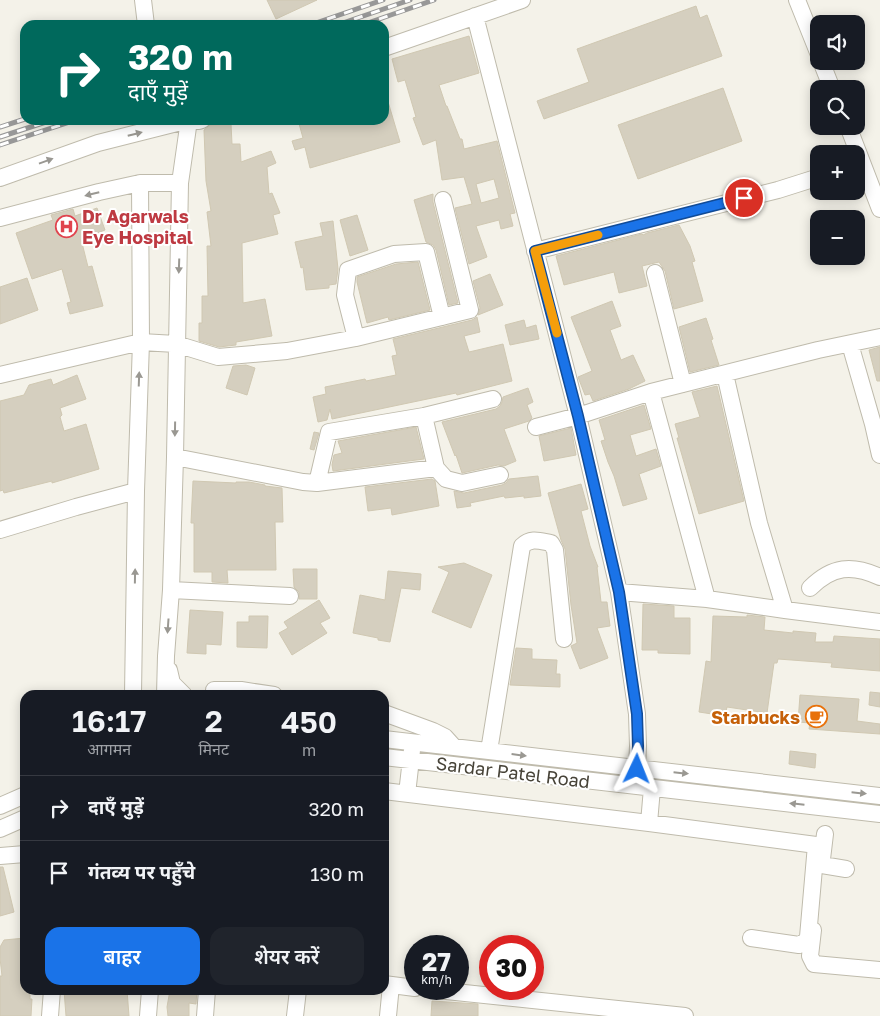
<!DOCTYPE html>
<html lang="hi">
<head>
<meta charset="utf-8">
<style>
  body { margin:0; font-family:"Golos Text","Noto Sans Devanagari",sans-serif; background:#20242c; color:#f1f3f6; height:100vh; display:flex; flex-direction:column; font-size:19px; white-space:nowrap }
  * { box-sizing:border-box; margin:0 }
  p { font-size:16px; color:#9ea1a6 }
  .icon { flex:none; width:28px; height:28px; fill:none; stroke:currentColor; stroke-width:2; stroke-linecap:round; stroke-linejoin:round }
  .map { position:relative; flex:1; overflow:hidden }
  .sheet { position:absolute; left:20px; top:690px; width:369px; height:305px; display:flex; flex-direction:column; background:#171b24; border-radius:15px; box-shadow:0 2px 12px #0003 }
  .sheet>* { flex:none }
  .banner { position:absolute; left:20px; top:20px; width:369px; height:105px; border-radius:15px; box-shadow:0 2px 12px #0003; background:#00695c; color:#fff; overflow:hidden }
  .fabs { position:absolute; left:810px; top:15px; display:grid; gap:10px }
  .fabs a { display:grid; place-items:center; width:55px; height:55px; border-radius:10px; background:#171b24; box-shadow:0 2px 12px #0003; font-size:25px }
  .speed { position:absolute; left:404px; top:935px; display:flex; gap:10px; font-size:25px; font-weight:700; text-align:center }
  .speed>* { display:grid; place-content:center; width:65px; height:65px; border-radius:50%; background:#171b24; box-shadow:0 2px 12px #0003; line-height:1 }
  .speed small { font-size:12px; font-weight:400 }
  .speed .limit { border:8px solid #d22; background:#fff; color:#111 }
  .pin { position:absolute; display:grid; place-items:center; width:42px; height:42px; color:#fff; margin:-21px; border:2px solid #fff; border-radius:50%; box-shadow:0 1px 5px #0007 }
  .me { position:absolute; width:55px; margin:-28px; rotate:2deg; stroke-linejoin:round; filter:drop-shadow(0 0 4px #0008) }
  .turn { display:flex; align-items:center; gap:18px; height:105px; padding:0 25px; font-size:22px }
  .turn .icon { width:65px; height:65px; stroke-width:2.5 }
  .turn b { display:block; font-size:35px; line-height:42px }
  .eta { display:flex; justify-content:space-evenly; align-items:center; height:85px; text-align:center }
  .eta b { font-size:30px; font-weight:600; line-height:35px }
  .primary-button { display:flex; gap:10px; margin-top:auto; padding:10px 25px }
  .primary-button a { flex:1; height:58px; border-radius:15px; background:#1a73e8; color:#fff; font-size:20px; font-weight:600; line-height:58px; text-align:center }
  .primary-button a+a { background:#20242c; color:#f1f3f6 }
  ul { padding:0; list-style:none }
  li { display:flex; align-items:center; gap:15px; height:65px; padding:0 25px; border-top:1px solid #363941 }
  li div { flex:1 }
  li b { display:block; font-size:19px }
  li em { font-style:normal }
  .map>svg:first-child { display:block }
  .building { fill:#d5cfbf; stroke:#d0c8b2; fill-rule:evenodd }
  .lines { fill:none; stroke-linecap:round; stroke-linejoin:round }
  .minor-casing { stroke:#bfbbac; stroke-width:18 }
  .minor { stroke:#fff; stroke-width:16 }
  .rail-casing { stroke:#989898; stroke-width:5 }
  .rail { stroke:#fff; stroke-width:3; stroke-dasharray:9; stroke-linecap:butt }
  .oneway { fill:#9a9892 }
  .route-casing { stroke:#114b97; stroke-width:12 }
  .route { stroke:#1a73e8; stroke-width:9 }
  .slow { stroke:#f59e0b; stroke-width:9 }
  .labels { text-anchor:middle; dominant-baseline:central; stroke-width:4; stroke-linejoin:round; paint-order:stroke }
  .health-label { font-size:18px; font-weight:bold; fill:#be3a42; stroke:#fff; text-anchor:start }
  .food-label { font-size:18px; font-weight:bold; fill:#c56008; stroke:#fff; text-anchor:end }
  .street-label { font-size:18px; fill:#474338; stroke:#fff }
</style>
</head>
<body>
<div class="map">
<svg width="880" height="1016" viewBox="0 0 880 1016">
  <rect width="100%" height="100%" fill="#f4f2e9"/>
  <path class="building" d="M267,0H317L276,19Z
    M696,6L700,18L707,15L722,56L544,119L537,101L589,82L577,49Z
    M469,36L479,73L439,85L446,106H447L460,139H462L464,149L497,141L515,213L510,214L513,226L501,229L499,220L476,226L487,257L469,264L455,208L472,204L464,177L442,180L436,140L423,145L413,118L416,117L405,80L398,82L392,59ZM494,179L499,198L481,203L476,184Z
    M723,88L742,141L638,179L618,125Z
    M384,95H386L400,142L310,168L305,147L295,150L292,141L303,138L298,120H384Z
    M231,124L232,144H240L241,162L271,151L276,163L267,167L269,194L272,193L280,213L273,215L278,234L242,243L243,303L265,299L272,336L236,342V345L219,347L199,341V323H202V296H208L207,246H211L207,212L211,211L206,181L204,130L210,125Z
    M433,194V202L458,303L449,305L436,250L433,245L426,242L414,200Z
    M97,208L105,230L81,239L88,267L92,266L103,306L70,314L67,303L71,302L62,269L32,279L16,233L53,220L51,215L73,209L75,216Z
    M357,215L368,250L350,256L340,220Z
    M333,221L338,269L336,284L329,285V288L306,290L303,267L301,268L295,242L323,236L320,223Z
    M679,225L690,246L695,261L692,262L703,301L674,309L665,271L659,262L642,266L647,286L619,293L614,272L564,285L556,256L642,234L643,235L647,233Z
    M418,262L430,310L389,320L388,317L367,323L357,282V277L396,264Z
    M490,274L503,305L478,315L480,308L473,281Z
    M27,278L38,310L0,324V287Z
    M612,301L621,326L610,330L621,360L633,355L645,381L629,389L593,401L590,394L585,395L578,377L592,371L571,317Z
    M477,317L480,332L464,336L469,352L503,344L512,381L457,395L456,393L332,419L330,409L327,420L318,422L313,397L326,394L325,387L365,379L366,381L396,375L392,356L397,355L393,339L472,320Z
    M706,318L713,339L711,340L719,365L690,372L679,327Z
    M524,320L526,328L536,325L539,339L510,345L505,325Z
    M880,347V381H877L869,350Z
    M246,365L255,368L247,395L226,388L233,366Z
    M77,375L86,399L60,408L62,415L60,417L64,431L86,424L99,469L52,483V481L4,493L3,490L0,491V401L24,395L29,385L51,379L53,385Z
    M717,386L744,501L699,514L677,438H679L675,424L700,417L692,392Z
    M528,388L533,402L527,405L532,418L529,421L504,429L516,461L504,466L498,465L462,473L456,455L455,456L442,422L496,409L500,406L502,402L503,397Z
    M644,405L651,429L630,435L636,456L656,449L661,466L639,474L647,499L623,506L614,476L608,462L601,441L605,440L599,420Z
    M416,427L424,459L333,471L332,465L334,455L342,453L338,441Z
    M571,428L576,455L544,461L539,436Z
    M314,432L319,433L314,450L310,449Z
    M538,476L541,496L524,498V496L505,498L504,496L470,503L471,506L457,508L454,491L464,493L502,485L506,483L509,479Z
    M432,479L435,481L439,506L392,515L391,508L368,511L365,487Z
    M193,481L236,483V482H249L265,485V486L282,488L283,522H275L276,570H227L228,583L212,582V572H194V523H191Z
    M581,484L588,509L581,511L590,546L598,567H597L601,602H607L610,626L597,628L608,658L580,669L571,646L577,643L571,605L565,549L561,540L548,493Z
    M464,563L492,575L471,628L432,612L449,572L438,567Z
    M293,569H317V599H299V592L294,587Z
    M388,571L421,574L420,590L401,588L390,642L378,640V638L353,633L360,595L385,600Z
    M319,600L330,618L320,623L327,633L292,655L279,633L288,628L284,622Z
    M643,604L674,606V618H690V654L658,653V650H642Z
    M190,610L223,612L221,645L206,644V654L187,653Z
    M747,615L765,617L764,630L793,633V631L816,633L815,642H833L834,636L880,639V671L831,667L832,663L778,659L777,663H774L767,713L727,707L725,716L699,712L706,661L711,662L713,616L747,617Z
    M249,616H268L267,648L237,647V622H249Z
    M516,648L532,649V659L557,660L556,674H560V687L510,685Z
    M870,692L880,693V707L869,705Z
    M800,695L859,699L857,721L880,724V734L809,729L810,723L798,722Z
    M790,751L816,754L815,768L789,764Z
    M0,867H3L14,912L0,916Z
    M25,938V990H30V999H32L31,1016H0V976H2L0,958V947L4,940Z
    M64,990H127L129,1016H66Z
    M170,990H197L196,1004L189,1003V1016H168L167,1007Z
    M432,1001L478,1004V1016H431Z"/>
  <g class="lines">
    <defs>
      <path id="minor" d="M143,0L146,25
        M797,0L819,55
        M475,16L578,416L619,592L637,714L638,746L637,769
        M384,48L522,0
        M821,61L832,89
        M848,126L880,209
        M0,178L98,143L189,120L199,121L202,120
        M0,218L99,192L140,183H180
        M535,251L778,190L819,177
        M655,273L683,384
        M356,338L345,295L348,270L394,254L426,252L442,317
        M850,344L873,424L880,455
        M725,374L759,523L785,610
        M0,375L141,342L176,344L218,357L287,351L356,338L470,310L443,200
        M651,392L707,599
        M536,427L578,416L651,392L818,350L880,337
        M175,457L303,482L317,483L436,468L424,416
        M436,468L446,479L462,483L500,475
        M317,483L329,432L424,416L493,399
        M0,530L76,507L136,491
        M810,588C832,566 852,564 880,577
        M171,590L290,596
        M619,592L707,599L785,610L880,622
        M169,670L172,683L184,695
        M214,690H241L274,695
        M133,695L136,491L141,342L140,183
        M165,695L166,656L171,590L175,457L180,183L189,120
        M384,713L433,731L445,737L454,747
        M384,739L880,796
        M489,751L522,546C531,537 540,541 551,543L555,550L564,639
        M384,757L880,814
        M384,791L649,823L816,845L808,937L805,942L799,945L751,938
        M407,794L412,750
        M0,806L25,795
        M649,823L652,788
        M0,829L25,818
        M0,856L25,854
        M822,859L825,834
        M822,865L846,869
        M813,930L810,956L814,964L880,970
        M384,984L415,988
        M427,989L685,1016
        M50,1016L52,990
        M148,1016L150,990
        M205,1016L207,990
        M295,1016L298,990
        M388,1016L391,985"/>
    </defs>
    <use href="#minor" class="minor-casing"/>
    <use href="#minor" class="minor"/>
    <defs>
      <path id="rail" d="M310,25L383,0
        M337,25L410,0
        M362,25L434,0
        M0,127L25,119
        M0,137L52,120
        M0,145L76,120"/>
    </defs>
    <use href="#rail" class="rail-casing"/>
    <use href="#rail" class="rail"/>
  </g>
  <defs><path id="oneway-solid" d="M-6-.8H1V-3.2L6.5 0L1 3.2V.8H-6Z" transform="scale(1.25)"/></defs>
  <g class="oneway">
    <use href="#oneway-solid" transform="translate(135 134) rotate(-14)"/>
    <use href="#oneway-solid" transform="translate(46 161) rotate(-20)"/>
    <use href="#oneway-solid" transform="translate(92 194) rotate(166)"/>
    <use href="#oneway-solid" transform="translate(179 266) rotate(92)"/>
    <use href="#oneway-solid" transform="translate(139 379) rotate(-88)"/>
    <use href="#oneway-solid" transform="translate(175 429) rotate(91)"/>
    <use href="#oneway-solid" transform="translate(135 576) rotate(-89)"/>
    <use href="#oneway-solid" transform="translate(168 626) rotate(94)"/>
    <use href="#oneway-solid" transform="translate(519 755) rotate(7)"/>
    <use href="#oneway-solid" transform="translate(681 773) rotate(6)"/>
    <use href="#oneway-solid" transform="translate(859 793) rotate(6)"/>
    <use href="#oneway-solid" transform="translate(797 804) rotate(-174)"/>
  </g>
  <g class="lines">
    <defs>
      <path id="route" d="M637,769L638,746L637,714L619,592L578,416L535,251L744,198"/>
    </defs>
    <use href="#route" class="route-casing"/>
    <use href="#route" class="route"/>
    <path class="slow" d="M557,333L535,251L598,235"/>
  </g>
  <defs>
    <symbol id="hospital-ring" viewBox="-11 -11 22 22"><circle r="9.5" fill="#fff" stroke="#e0444e" stroke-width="1.5"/><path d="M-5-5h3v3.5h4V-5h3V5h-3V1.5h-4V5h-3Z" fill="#e0444e"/></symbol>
    <symbol id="cafe-ring" viewBox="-11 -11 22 22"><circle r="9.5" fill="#fff" stroke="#e8710a" stroke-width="1.5"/><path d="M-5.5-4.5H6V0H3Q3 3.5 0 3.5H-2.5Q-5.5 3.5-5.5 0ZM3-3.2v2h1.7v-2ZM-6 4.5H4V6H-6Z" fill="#e8710a"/></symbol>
  </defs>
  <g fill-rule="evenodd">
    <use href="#hospital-ring" x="54" y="214" width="25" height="25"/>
    <use href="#cafe-ring" x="804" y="704" width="25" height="25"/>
  </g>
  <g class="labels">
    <g class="health-label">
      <text x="82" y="216">Dr Agarwals<tspan x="82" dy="21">Eye Hospital</tspan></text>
    </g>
    <g class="food-label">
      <text x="800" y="717">Starbucks</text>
    </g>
    <g class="street-label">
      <text transform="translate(513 772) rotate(7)">Sardar Patel Road</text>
    </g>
  </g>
</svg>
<div class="fabs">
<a><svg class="icon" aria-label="sound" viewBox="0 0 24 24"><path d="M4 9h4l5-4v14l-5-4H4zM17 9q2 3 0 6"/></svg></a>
<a><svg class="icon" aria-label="search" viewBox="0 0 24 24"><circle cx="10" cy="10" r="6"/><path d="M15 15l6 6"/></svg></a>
<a>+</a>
<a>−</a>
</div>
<div class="speed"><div>27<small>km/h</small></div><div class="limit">30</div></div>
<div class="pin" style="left:744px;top:198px;background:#d93025"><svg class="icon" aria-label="arrive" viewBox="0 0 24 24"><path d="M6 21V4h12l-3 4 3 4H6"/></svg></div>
<svg class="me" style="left:637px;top:769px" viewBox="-20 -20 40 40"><path d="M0-17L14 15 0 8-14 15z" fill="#1a73e8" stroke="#fff" stroke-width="4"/></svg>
<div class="banner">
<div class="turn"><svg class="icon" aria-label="right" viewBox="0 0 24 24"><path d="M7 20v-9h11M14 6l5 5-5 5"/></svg><div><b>320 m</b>दाएँ मुड़ें</div></div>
</div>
<section class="sheet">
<div class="eta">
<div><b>16:17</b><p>आगमन</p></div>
<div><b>2</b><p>मिनट</p></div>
<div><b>450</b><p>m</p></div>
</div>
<ul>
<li><svg class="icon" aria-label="right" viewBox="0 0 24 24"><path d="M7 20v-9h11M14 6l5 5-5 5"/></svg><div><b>दाएँ मुड़ें</b></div><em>320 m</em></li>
<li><svg class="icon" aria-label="arrive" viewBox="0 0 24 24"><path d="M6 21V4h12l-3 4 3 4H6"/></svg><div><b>गंतव्य पर पहुँचे</b></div><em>130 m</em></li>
</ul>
<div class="primary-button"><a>बाहर</a><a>शेयर करें</a></div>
</section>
</div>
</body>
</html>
